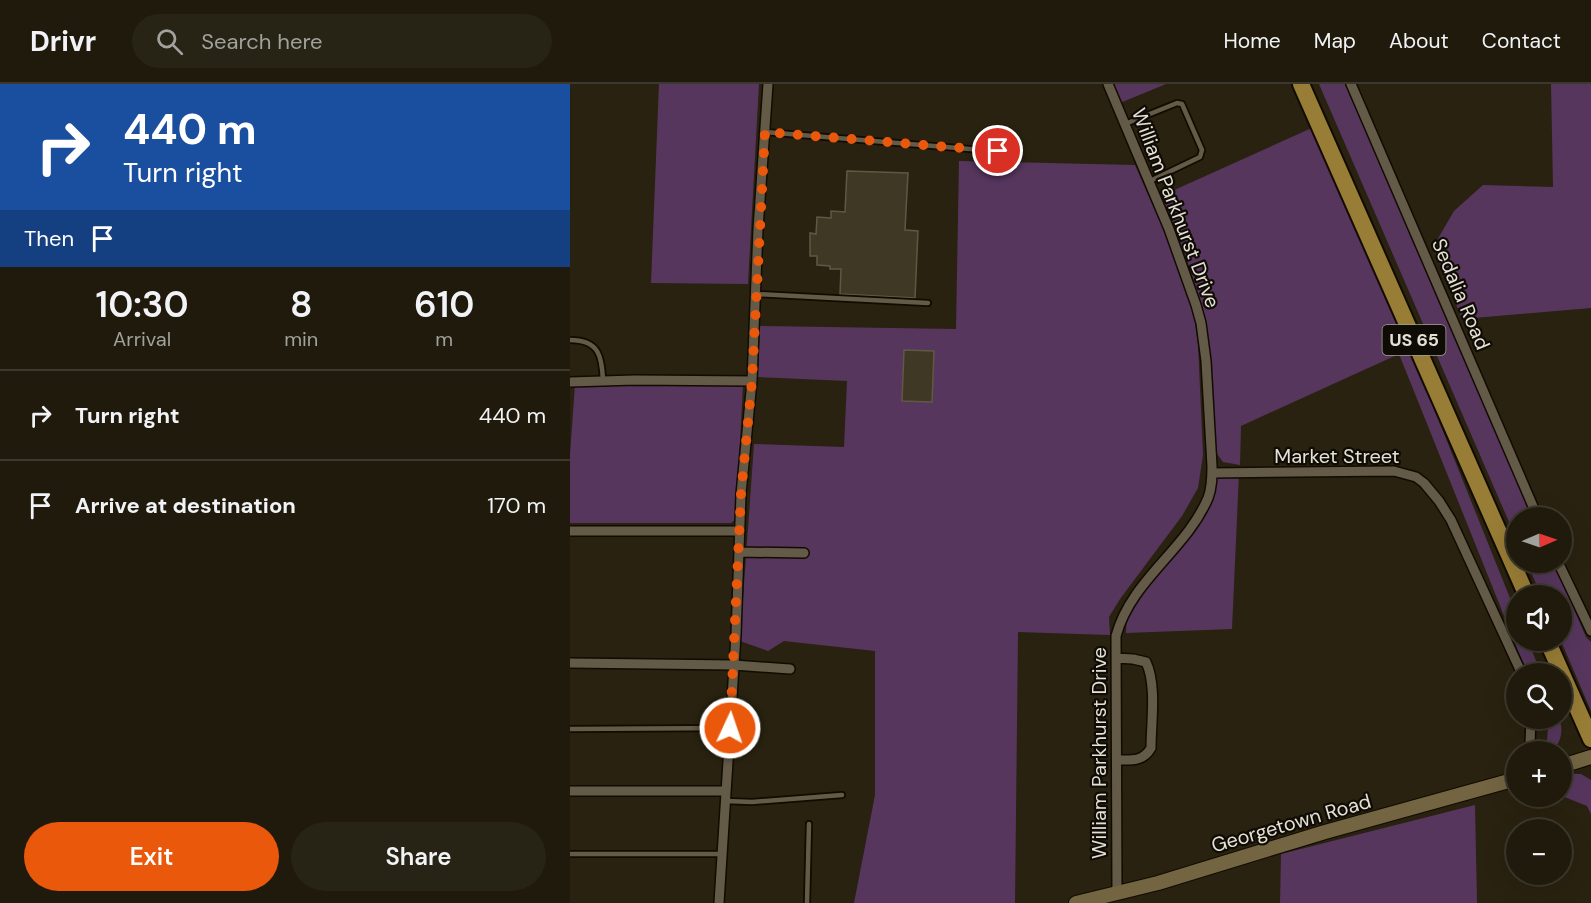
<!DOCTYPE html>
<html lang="en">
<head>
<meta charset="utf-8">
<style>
  body { margin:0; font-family:"DM Sans",sans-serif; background:#272315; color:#f1f3f6; height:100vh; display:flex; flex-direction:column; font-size:22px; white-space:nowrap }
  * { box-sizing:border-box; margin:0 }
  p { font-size:20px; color:#a1a19d }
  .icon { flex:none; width:33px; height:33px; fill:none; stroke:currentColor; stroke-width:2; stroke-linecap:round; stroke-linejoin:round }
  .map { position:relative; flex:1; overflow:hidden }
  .details { display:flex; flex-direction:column; background:#1f1a0c; width:570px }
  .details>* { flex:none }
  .guide { background:#1a4fa0; color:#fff; overflow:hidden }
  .needle { width:39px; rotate:88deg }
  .buttons { position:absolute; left:936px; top:423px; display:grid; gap:12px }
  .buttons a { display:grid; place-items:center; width:66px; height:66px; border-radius:50%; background:#1f1a0c; box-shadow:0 6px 24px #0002,0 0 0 2px #3c382d; font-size:30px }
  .pin { position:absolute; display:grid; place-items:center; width:51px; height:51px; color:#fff; margin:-26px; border:3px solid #fff; border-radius:50%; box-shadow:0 2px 6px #0007 }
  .me { position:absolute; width:66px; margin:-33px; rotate:3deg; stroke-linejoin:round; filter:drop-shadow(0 0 4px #0008) }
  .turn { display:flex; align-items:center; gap:21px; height:126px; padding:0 24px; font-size:27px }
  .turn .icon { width:78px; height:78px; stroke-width:2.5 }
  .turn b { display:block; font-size:42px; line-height:51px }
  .then { display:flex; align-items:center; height:57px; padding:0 24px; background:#0003; gap:12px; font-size:22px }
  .eta { display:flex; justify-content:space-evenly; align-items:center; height:102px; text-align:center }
  .eta b { font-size:36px; font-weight:600; line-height:42px }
  .action { display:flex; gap:12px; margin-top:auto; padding:12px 24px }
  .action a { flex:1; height:69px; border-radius:36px; background:#ea580c; color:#fff; font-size:24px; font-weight:600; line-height:69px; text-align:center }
  .action a+a { background:#272315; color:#f1f3f6 }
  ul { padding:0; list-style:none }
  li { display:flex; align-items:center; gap:18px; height:90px; padding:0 24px; border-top:2px solid #3c382d }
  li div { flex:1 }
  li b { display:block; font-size:22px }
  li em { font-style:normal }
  header { display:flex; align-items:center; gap:36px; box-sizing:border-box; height:84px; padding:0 30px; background:#1f1a0c; border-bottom:2px solid #3c382d }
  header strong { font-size:28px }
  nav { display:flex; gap:33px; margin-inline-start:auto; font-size:21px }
  .search { width:420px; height:54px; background:#272315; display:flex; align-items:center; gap:15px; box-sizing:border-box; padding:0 21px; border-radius:33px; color:#a1a19d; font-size:22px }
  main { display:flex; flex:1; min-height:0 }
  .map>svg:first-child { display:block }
  .green { fill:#57365e }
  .building { fill:#3f3825; stroke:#605844; stroke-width:1.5 }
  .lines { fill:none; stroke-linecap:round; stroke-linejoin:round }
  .lane-casing { stroke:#120b00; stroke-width:8 }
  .street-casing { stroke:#120b00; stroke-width:12 }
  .secondary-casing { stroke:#120b00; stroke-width:16 }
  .highway-casing { stroke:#120b00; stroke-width:20 }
  .lane { stroke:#635b47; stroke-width:4.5 }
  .street { stroke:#635b47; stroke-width:9 }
  .secondary { stroke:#736542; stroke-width:14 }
  .highway { stroke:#987d36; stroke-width:16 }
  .route { stroke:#ea580c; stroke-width:10; stroke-dasharray:0 18 }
  .labels { text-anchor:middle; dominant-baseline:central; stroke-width:4.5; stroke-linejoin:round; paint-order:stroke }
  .shield { fill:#0f0c05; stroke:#a5a097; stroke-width:1.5 }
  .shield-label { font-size:18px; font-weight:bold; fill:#e5e0d5 }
  .street-label { font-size:20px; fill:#e5e0d5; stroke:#0f0c05 }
</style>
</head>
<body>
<header>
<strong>Drivr</strong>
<div class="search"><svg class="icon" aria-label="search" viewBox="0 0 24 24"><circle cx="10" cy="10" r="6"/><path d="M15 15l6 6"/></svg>Search here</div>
<nav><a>Home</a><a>Map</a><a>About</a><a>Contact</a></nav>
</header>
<main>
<section class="details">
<div class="guide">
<div class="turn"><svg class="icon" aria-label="right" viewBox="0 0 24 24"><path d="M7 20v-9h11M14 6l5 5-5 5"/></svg><div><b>440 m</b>Turn right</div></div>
<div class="then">Then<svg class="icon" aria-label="arrive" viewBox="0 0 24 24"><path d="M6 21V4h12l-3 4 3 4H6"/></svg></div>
</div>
<div class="eta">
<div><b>10:30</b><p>Arrival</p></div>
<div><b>8</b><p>min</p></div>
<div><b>610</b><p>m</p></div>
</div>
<ul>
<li><svg class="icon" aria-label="right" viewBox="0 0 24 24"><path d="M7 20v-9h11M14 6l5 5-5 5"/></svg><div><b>Turn right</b></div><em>440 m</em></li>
<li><svg class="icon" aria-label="arrive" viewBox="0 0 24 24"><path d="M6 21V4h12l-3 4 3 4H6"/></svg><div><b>Arrive at destination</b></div><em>170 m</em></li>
</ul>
<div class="action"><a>Exit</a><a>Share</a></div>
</section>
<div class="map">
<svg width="1021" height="819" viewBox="0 0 1021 819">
  <rect width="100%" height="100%" fill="#292210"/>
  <path class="green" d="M89,0H189L178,200L81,199Z
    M542,0H596L550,19Z
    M749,0H775L964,433L946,434V454Z
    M981,0H1021V224L892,235L863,163L884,127L913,101L983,103Z
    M744,43L840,265L946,529V556L958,557L971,589H957L829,270L671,342L670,381L653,378L645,367L643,316L638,258L633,225L615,170L591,112Z
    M389,77L565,81L608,179L623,222L628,260L633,371L628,404L612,432L550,515L539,533L540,551L448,548L445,819H284L305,711V567L214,557L198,567L170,557L184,360L274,363L277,297L188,293L190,242L386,245Z
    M10,295L173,300L166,435L161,439H0V370L5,301Z
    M669,389L662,545L556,549L557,532L566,512L618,450L643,396L654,390Z
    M957,479H984L1016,553L1021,558V627L991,557L992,512L971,511Z
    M975,635H989C994,647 991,658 982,667H976L978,644Z
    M998,690H1011L1021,696V730L1017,722L992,712V691Z
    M905,721L907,819H710L711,770Z"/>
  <path class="building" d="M277,87L338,89L335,146L348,147L345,214L270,210L271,185H260V182L247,181V172H240V149L246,150L247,133L261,134V127L275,128Z
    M334,266L364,267L362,318L332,317Z"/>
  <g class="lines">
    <defs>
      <path id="lane" d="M555,40L607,19L612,20L632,66L630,73L580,97
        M195,48L449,69
        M186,210L358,219
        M0,256C29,256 32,272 33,297
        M0,645L160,644
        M156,717L182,718L272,711
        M0,770H152
        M237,819L239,740"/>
      <path id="street" d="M538,0L599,145L626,221L631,239L636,277L642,382C642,393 642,404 638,414C616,466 561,496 546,552L547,809
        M781,0L968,434
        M0,298L65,296L182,297
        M642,389L824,387L846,393L854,399L869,417L881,436L952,590
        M0,447H170
        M169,468L234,469
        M988,478L1021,547
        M546,574L563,575L576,578C587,601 581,639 581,664C573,678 561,676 547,676
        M0,579L164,581L220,585
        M961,634L960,660L962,668
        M0,707H156
        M149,819L166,551L171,410L182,297L188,145L198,0"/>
      <path id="secondary" d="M992,682L1021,673
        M506,819L588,799L755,748L946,695"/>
      <path id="highway" d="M731,0L957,512
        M977,556L1021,655"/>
    </defs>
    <use href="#lane" class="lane-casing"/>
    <use href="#street" class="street-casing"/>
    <use href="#secondary" class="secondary-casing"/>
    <use href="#highway" class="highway-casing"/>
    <use href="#lane" class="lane"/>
    <use href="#street" class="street"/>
    <use href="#secondary" class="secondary"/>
    <use href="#highway" class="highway"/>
  </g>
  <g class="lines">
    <path class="route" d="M160,644L171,410L182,297L195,48L428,67"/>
  </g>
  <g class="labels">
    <rect class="shield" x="812.5" y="241" width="63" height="30" rx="4.5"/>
    <g class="shield-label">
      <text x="844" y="256">US 65</text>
    </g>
    <g class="street-label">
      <text transform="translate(606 124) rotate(69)">William Parkhurst Drive</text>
      <text transform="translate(891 210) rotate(67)">Sedalia Road</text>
      <text x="767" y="372">Market Street</text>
      <text transform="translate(529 669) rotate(-90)">William Parkhurst Drive</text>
      <text transform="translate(721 739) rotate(-16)">Georgetown Road</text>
    </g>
  </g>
</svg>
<div class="buttons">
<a><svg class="needle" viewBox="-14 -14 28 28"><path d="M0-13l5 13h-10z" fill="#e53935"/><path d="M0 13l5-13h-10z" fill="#a1a19d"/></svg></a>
<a><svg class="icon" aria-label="sound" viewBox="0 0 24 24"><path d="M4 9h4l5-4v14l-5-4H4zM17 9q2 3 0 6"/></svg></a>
<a><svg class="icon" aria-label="search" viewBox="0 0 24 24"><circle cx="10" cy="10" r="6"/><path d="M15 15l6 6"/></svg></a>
<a>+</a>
<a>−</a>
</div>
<div class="pin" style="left:428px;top:67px;background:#d93025"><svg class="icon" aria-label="arrive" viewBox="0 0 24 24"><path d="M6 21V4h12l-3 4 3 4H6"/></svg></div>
<svg class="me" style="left:160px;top:644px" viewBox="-20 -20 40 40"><circle r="17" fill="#ea580c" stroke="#fff" stroke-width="3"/><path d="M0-11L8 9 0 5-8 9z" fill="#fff"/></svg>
</div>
</main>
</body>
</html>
